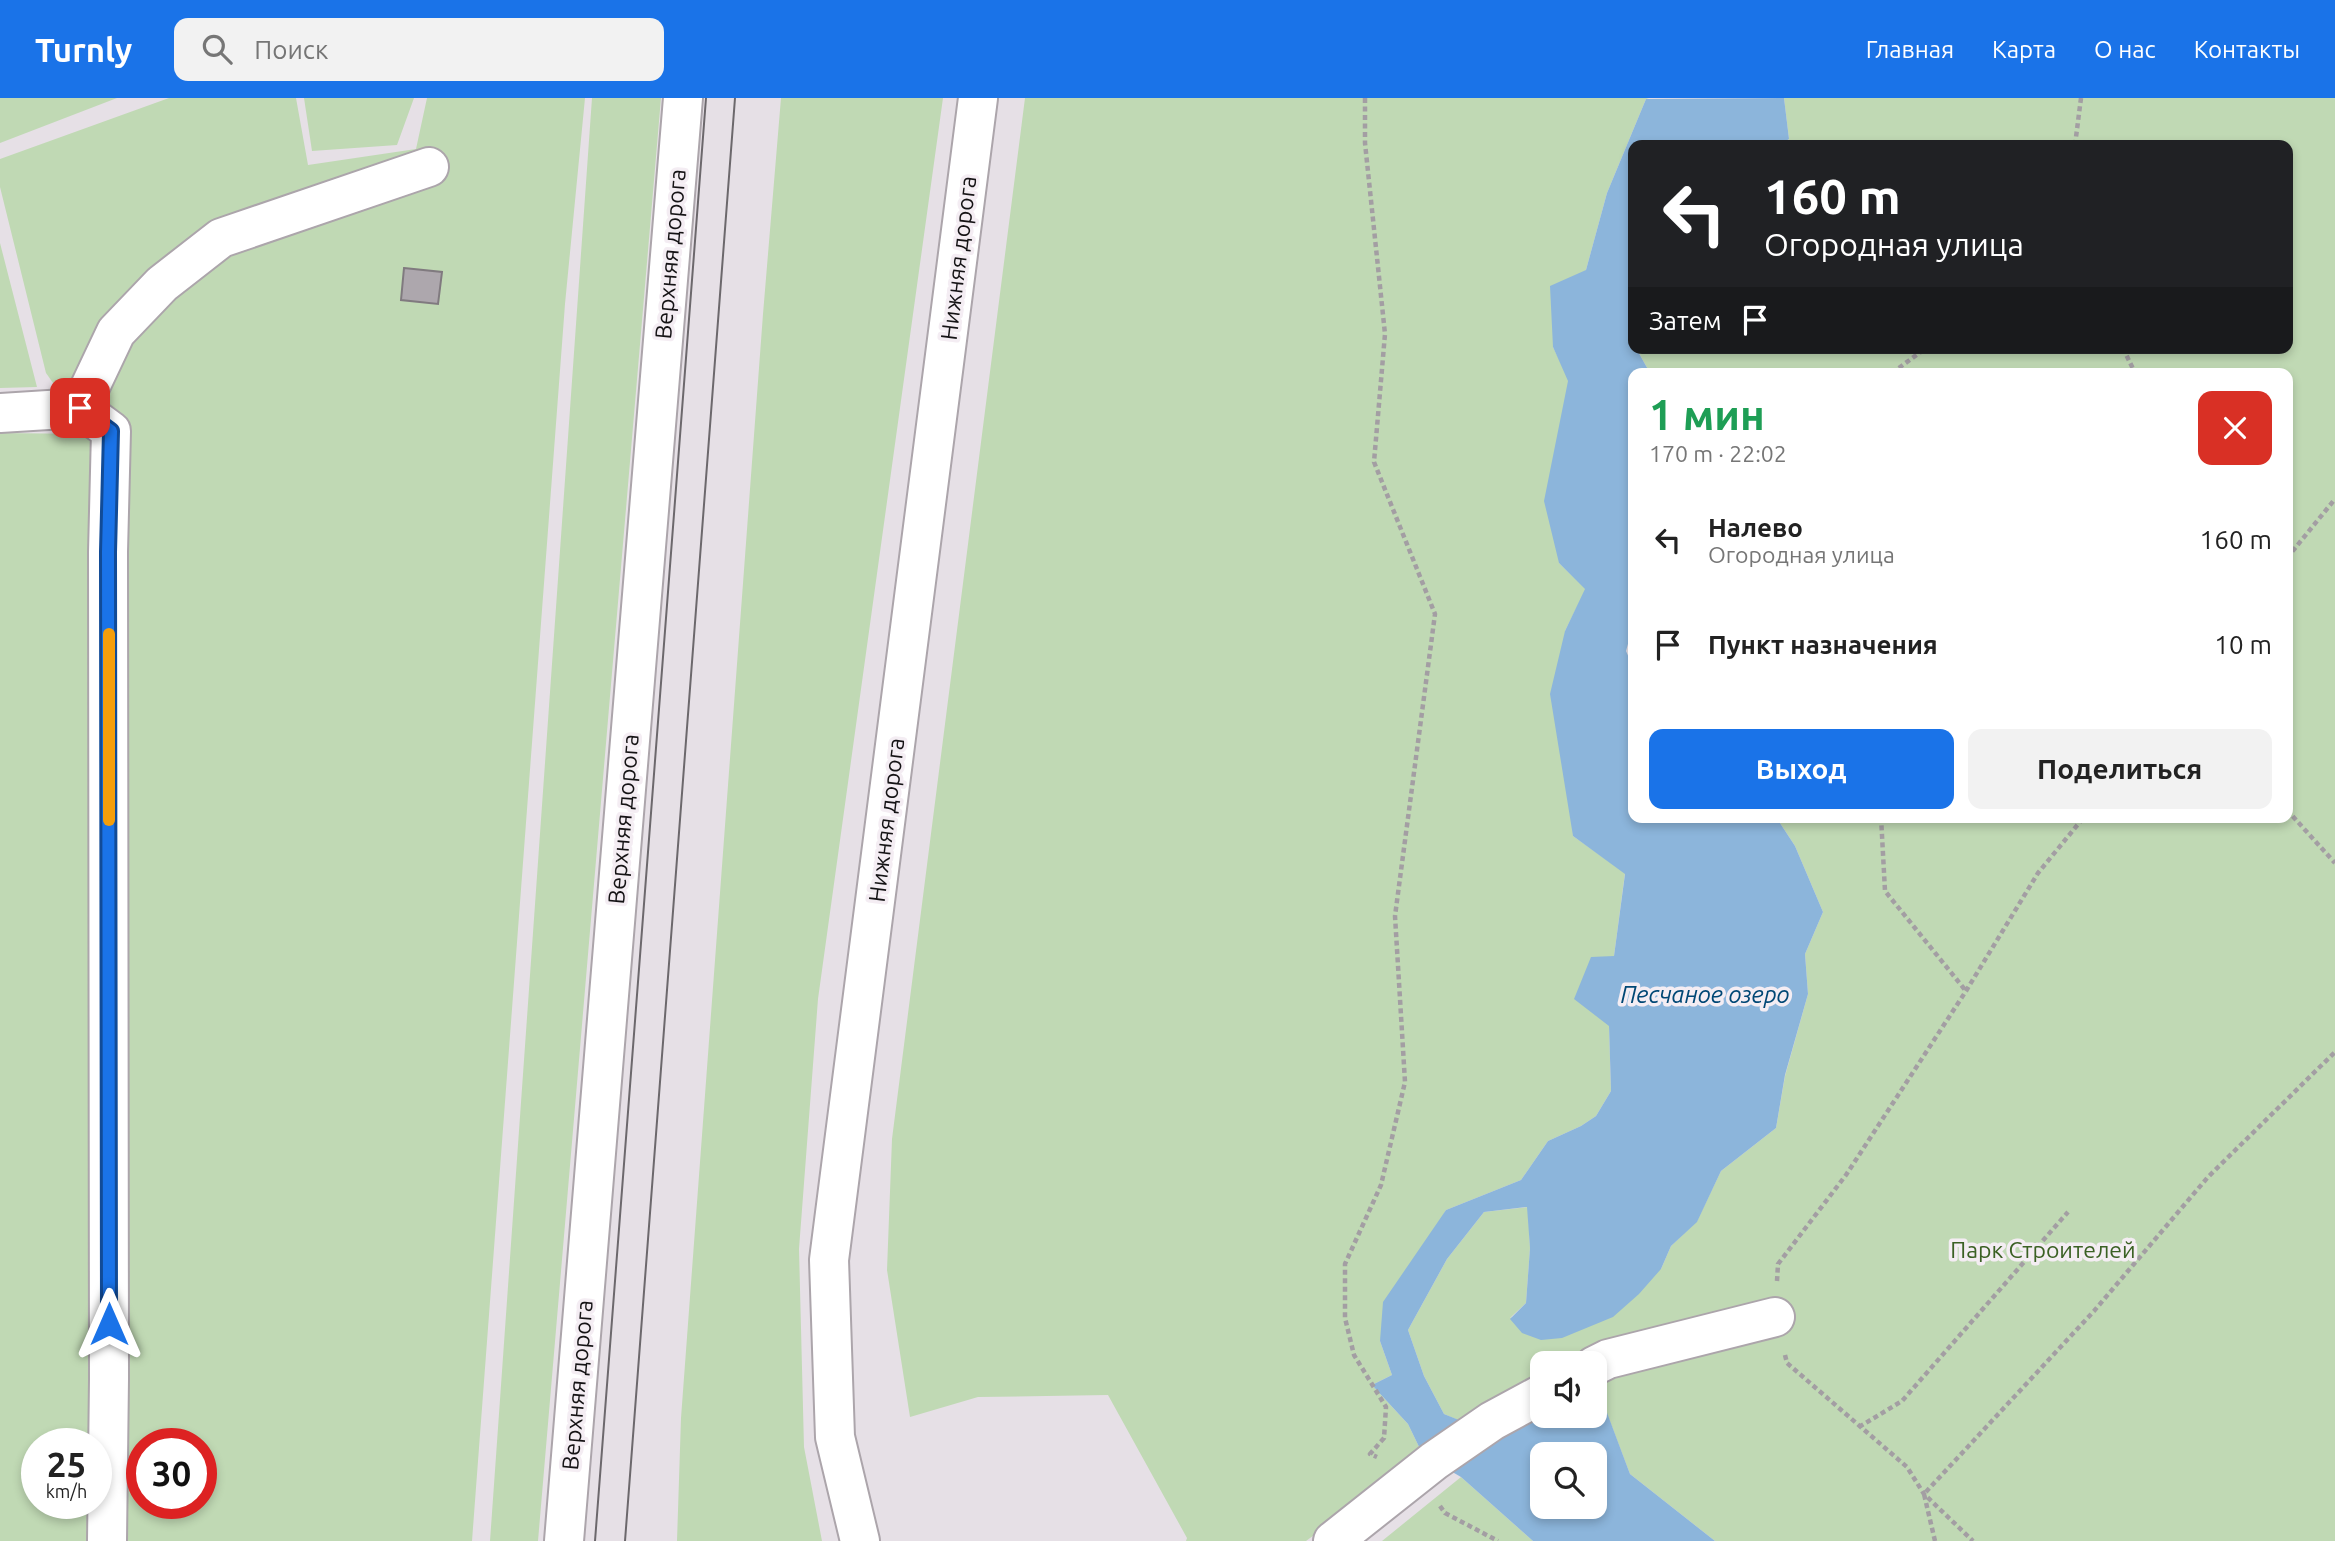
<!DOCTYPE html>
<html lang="ru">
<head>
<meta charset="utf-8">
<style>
  body { margin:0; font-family:Ubuntu,sans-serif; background:#f2f2f2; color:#222; height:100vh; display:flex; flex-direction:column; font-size:26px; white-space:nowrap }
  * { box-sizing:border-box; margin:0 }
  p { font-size:23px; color:#767676 }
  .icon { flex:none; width:38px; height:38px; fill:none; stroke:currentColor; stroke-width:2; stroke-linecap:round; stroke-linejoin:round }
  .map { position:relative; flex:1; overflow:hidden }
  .panel { position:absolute; left:1628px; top:270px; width:665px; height:455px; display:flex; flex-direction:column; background:#fff; border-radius:14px; box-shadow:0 4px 10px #0003 }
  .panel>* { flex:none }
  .banner { position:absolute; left:1628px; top:42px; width:665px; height:214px; border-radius:14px; box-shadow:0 4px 10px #0003; background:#202124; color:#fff; overflow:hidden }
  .buttons { position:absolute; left:1530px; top:1253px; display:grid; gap:14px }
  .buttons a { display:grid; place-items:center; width:77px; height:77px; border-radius:14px; background:#fff; box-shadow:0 4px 10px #0003; font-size:35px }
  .speed { position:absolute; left:21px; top:1330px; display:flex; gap:14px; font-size:35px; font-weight:700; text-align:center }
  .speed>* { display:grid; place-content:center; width:91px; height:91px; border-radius:50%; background:#fff; box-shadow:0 4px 10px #0003; line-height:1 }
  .speed small { font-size:18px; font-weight:400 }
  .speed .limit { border:10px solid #d22; background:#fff; color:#111 }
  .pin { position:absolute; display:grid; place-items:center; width:60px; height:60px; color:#fff; margin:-30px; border-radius:14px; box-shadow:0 4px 10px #0006 }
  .me { position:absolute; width:77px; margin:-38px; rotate:0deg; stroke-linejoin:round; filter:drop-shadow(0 0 5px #0008) }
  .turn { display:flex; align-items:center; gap:24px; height:147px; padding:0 21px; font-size:32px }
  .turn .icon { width:91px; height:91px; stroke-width:2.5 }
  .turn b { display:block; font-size:49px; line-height:60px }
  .then { display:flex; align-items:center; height:66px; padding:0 21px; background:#0003; gap:14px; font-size:26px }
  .round { display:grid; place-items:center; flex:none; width:74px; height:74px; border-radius:14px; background:#f2f2f2 }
  .headline { display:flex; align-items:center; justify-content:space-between; height:119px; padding:0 21px }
  h1 { font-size:42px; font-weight:700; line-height:52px; color:#1e9e55 }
  .primary-button { display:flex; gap:14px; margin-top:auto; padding:14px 21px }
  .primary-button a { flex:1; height:80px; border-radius:14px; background:#1a73e8; color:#fff; font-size:28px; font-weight:700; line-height:80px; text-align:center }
  .primary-button a+a { background:#f2f2f2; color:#222 }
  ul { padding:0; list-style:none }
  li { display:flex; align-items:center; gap:21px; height:105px; padding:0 21px }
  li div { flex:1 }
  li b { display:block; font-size:26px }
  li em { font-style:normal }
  header { display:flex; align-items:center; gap:42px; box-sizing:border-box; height:98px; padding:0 35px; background:#1a73e8; color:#fff }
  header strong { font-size:33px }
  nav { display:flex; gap:38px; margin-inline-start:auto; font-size:24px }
  .search { width:490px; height:63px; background:#f2f2f2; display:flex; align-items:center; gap:18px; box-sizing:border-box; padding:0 24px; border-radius:14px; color:#767676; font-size:26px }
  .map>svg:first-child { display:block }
  .green { fill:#c0d9b4; fill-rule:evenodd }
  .water { fill:#8cb5db; fill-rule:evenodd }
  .building { fill:#ada7ad; stroke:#807a7f; stroke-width:2 }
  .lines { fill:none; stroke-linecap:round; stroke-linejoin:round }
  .minor-casing { stroke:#aca5ab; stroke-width:42 }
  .major-casing { stroke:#aca5ab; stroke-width:42 }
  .path { stroke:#a39ea3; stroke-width:4.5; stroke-dasharray:5 3.5; stroke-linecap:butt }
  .minor { stroke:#fff; stroke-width:38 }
  .major { stroke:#fff; stroke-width:38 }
  .tram { stroke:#6c686c; stroke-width:2 }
  .route-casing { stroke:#114b97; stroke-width:18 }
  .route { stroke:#1a73e8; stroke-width:12 }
  .slow { stroke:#f59e0b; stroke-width:12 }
  .labels { text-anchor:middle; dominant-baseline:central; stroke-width:7; stroke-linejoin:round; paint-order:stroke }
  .street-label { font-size:23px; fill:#151315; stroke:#f4edf3 }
  .park-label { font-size:23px; fill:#3b6124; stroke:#f4edf3 }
  .water-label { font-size:24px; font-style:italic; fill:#004775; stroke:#f4edf3 }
</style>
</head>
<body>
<header>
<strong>Turnly</strong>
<div class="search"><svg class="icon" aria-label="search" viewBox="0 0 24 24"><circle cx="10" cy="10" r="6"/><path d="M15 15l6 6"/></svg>Поиск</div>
<nav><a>Главная</a><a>Карта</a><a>О нас</a><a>Контакты</a></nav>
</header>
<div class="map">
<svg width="2335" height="1443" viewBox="0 0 2335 1443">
  <rect width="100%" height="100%" fill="#e6e0e6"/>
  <path class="green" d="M0,0H117L0,45Z
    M169,0H296L308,67L416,51L427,0H585L565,206L472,1443H0V335L89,336L46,275L0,89V61ZM37,1346H96V1405H37ZM142,1346H201V1405H142Z
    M304,0H414L397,47L312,53Z
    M592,0H661L538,1443H490Z
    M781,0H943L818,901L799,1151L804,1349L822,1443H677L681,1320L763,216Z
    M1025,0H1649L1646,1L1607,95L1586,172L1553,249L1569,282L1558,341L1559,465L1586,491L1565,533L1573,738L1625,775L1614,858L1609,928L1611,993L1596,1018L1581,1028L1548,1043L1521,1082L1446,1112L1380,1243L1392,1277L1372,1287L1408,1326L1423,1357L1306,1443H1186L1187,1440L1108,1297L978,1299L910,1319L887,1172L892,1041Z
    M1784,0H2335V1443H1715L1630,1376L1600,1297H1594V1265H1542V1306L1496,1338L1444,1316L1424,1278L1408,1232L1447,1161L1484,1114L1528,1109L1530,1150L1526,1205L1510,1220L1661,1171L1671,1148L1697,1123L1721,1073L1776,1030L1785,978L1808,896L1805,856L1823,814L1795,748L1776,719H2287V275H1650L1636,250H2287V47H1780L1789,41Z
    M0,145L37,289L0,290Z
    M1461,1379L1533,1443H1382Z"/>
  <path class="water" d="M1784,0L1789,41L1780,47H1633V250H1636L1650,275H1633V528L1626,553L1633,569V719H1776L1795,748L1823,814L1805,856L1808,896L1785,977L1776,1030L1721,1073L1697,1124L1671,1148L1661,1171L1639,1196L1613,1219L1562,1240L1541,1242L1522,1235L1510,1221L1526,1205L1530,1150L1527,1109L1484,1114L1447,1161L1408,1232L1424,1278L1444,1316L1496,1337L1542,1318H1594V1297L1600,1296L1630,1376L1715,1443H1533L1461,1379L1423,1357L1408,1326L1372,1287L1392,1277L1380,1243L1383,1204L1446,1112L1521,1082L1548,1043L1581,1028L1596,1018L1611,993L1609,928L1574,901L1591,859L1614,858L1625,776L1573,738L1550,596L1565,533L1585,491L1559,465L1544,403L1568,283L1553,249L1550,188L1586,172L1607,95L1646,1ZM1542,1356H1594V1409H1542Z"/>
  <path class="building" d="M404,170L442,174L438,206L401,202Z"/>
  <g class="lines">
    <defs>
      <path id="minor" d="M80,310L111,333L108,454L109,1281L107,1443
        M0,315L80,310L116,234L162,186L221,140L429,69
        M1594,1268L1608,1261L1775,1219
        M1333,1443L1434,1363L1492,1323L1542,1296"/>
      <path id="major" d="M564,1443L683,0
        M860,1443L835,1339L829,1162L978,0"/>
    </defs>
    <use href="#minor" class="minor-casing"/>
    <use href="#major" class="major-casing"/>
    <path class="path" d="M1365,0V45L1385,236L1374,364L1435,516L1395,818L1405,984L1381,1087L1345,1166V1220L1354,1257L1386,1309L1384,1340L1370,1356L1377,1359
      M2075,47L2081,0
      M2123,250L2135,275
      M1892,275L1926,250
      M2287,460L2335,401
      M2287,712L2335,765
      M1881,719L1885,793L1966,893
      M1777,1183L1778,1166L1846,1077L1966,893L2038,775L2084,719
      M1785,1257L1787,1265L1907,1369L1924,1396L1973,1443
      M1859,1329L1902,1303L2068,1114
      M1440,1408L1445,1415L1498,1443
      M1935,1443L1924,1396L2094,1213L2208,1079L2335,954"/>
    <use href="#minor" class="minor"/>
    <use href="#major" class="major"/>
    <path class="tram" d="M595,1443L706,0
      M625,1443L735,0"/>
  </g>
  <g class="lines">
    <defs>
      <path id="route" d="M80,310L111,333L108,454L109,1226"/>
    </defs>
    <use href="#route" class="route-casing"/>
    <use href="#route" class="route"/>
    <path class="slow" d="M109,536V722"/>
  </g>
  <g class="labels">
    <g class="street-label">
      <text transform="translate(670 156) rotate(-85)">Верхняя дорога</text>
      <text transform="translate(958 160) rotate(-83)">Нижняя дорога</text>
      <text transform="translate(623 721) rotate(-85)">Верхняя дорога</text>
      <text transform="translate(886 722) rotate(-83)">Нижняя дорога</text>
      <text transform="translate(577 1287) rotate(-85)">Верхняя дорога</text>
    </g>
    <g class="park-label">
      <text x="2043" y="1151">Парк Строителей</text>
    </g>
    <g class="water-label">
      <text x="1705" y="896">Песчаное озеро</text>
    </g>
  </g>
</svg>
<div class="buttons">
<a><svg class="icon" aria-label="sound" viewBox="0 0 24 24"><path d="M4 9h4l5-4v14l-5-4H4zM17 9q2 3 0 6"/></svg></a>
<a><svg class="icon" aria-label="search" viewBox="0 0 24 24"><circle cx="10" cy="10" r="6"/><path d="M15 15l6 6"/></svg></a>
</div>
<div class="speed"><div>25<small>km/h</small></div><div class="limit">30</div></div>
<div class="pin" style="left:80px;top:310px;background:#d93025"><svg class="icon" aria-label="arrive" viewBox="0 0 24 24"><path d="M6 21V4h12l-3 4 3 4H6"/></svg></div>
<svg class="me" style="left:109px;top:1226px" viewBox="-20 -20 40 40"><path d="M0-17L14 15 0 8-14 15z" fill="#1a73e8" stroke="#fff" stroke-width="4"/></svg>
<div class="banner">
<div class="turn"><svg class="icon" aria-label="left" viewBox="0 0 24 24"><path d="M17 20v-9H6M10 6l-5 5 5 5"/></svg><div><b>160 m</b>Огородная улица</div></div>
<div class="then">Затем<svg class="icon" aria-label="arrive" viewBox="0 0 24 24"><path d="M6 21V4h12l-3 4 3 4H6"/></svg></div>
</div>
<section class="panel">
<div class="headline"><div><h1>1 мин</h1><p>170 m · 22:02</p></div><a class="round" style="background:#d93025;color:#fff"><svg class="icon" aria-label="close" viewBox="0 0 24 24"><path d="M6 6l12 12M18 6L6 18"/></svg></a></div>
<ul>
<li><svg class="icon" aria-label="left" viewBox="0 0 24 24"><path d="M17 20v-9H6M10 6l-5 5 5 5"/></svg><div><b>Налево</b><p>Огородная улица</p></div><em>160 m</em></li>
<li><svg class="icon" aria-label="arrive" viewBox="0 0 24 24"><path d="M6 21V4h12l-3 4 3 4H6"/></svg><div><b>Пункт назначения</b></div><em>10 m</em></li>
</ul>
<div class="primary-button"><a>Выход</a><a>Поделиться</a></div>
</section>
</div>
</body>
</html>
